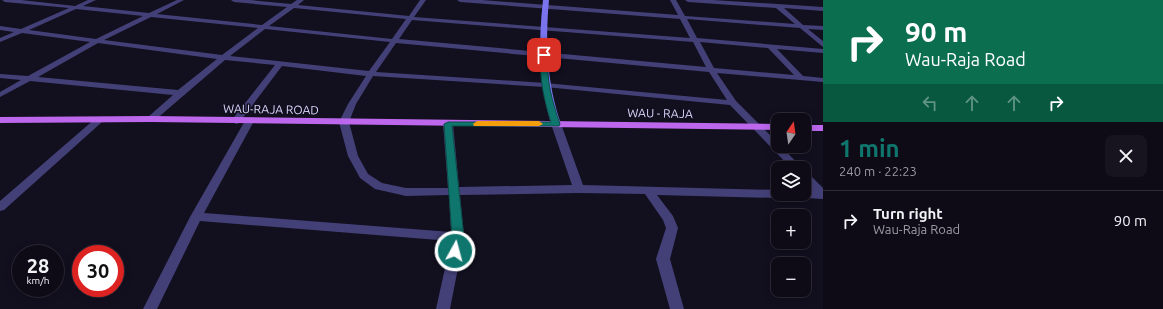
<!DOCTYPE html>
<html lang="en">
<head>
<meta charset="utf-8">
<style>
  body { margin:0; font-family:Ubuntu,sans-serif; background:#171420; color:#f1f3f6; height:100vh; display:flex; flex-direction:column; font-size:15px; white-space:nowrap }
  * { box-sizing:border-box; margin:0 }
  p { font-size:13px; color:#9b9ba1 }
  .icon { flex:none; width:22px; height:22px; fill:none; stroke:currentColor; stroke-width:2; stroke-linecap:round; stroke-linejoin:round }
  .map { position:relative; flex:1; overflow:hidden }
  .sheet { display:flex; flex-direction:column; background:#0e0b17; width:340px }
  .sheet>* { flex:none }
  .top-card { background:#0b6e4f; color:#fff; overflow:hidden }
  .needle { width:26px; rotate:13deg }
  .fabs { position:absolute; left:771px; top:113px; display:grid; gap:8px }
  .fabs a { display:grid; place-items:center; width:40px; height:40px; border-radius:8px; background:#0e0b17; box-shadow:0 2px 10px #0003,0 0 0 1px #2e2b36; font-size:20px }
  .speed { position:absolute; left:12px; top:245px; display:flex; gap:8px; font-size:20px; font-weight:700; text-align:center }
  .speed>* { display:grid; place-content:center; width:52px; height:52px; border-radius:50%; background:#0e0b17; box-shadow:0 2px 10px #0003,0 0 0 1px #2e2b36; line-height:1 }
  .speed small { font-size:10px; font-weight:400 }
  .speed .limit { border:6px solid #d22; background:#fff; color:#111 }
  .pin { position:absolute; display:grid; place-items:center; width:34px; height:34px; color:#fff; margin:-17px; border-radius:8px; box-shadow:0 2px 6px #0006 }
  .me { position:absolute; width:44px; margin:-22px; rotate:7deg; stroke-linejoin:round; filter:drop-shadow(0 0 3px #0008) }
  .turn { display:flex; align-items:center; gap:14px; height:84px; padding:0 16px; font-size:18px }
  .turn .icon { width:52px; height:52px; stroke-width:2.5 }
  .turn b { display:block; font-size:28px; line-height:34px }
  .lanes { display:flex; align-items:center; height:38px; padding:0 16px; background:#0003; justify-content:center; gap:20px; direction:ltr }
  .lanes .off { opacity:.35 }
  .round { display:grid; place-items:center; flex:none; width:42px; height:42px; border-radius:8px; background:#171420 }
  .summary { display:flex; align-items:center; justify-content:space-between; height:68px; padding:0 16px }
  h1 { font-size:24px; font-weight:700; line-height:30px; color:#0f766e }
  ul { padding:0; list-style:none }
  li { display:flex; align-items:center; gap:12px; height:60px; padding:0 16px; border-top:1px solid #2e2b36 }
  li div { flex:1 }
  li b { display:block; font-size:15px }
  li em { font-style:normal }
  main { display:flex; flex:1; min-height:0 }
  .map>svg:first-child { display:block }
  .lines { fill:none; stroke-linecap:round; stroke-linejoin:round }
  .street { fill:#434078; fill-rule:evenodd }
  .secondary { fill:#7a75ee; fill-rule:evenodd }
  .primary { fill:#bc67ec; fill-rule:evenodd }
  .route { fill:#0f766e; stroke:#0a4d48 }
  .slow { fill:#f59e0b }
  .labels { text-anchor:middle; dominant-baseline:central; stroke-width:3; stroke-linejoin:round; paint-order:stroke }
  .street-label { font-size:12px; fill:#d7d3f9; stroke:#120f1f }
</style>
</head>
<body>
<main>
<div class="map">
<svg width="823" height="309" viewBox="0 0 823 309">
  <rect width="100%" height="100%" fill="#120f1f"/>
  <g class="lines">
    <path class="street" d="M2,0H21L75,6L88,0H96L83,6L149,13L177,0H184L157,14L262,25L287,7L234,2L231,0H250L291,4L297,0H304L298,5L409,16L420,0H426L414,17L690,38L680,19L460,2L457,0H482L678,15L670,0H676L685,16L795,24L776,8L688,2L685,0H713L823,7V11L784,8L803,25L823,26V30L808,29L823,41V47L800,28L687,19L697,38L823,49V53L777,49L803,76L823,78V82L717,73L736,101L778,143V146H781L802,168H791L730,105L545,87L373,76L356,104L349,122L358,156L368,174L382,183L406,188H448L443,124L448,121L453,124L459,187L572,185L551,124L556,121L561,124L583,185L778,190V194H784L782,197L778,198L657,195L673,216L678,228L670,259L684,309H670L656,259L666,228L663,220L645,194L579,193L460,195L464,237L450,309H436L451,241L200,221L157,309H143L190,217L246,119H252L254,121L204,213L451,232L449,195L406,196L375,189L360,178L348,156L339,122L348,104L366,76L282,66L239,123L236,124L231,121L275,65L225,60L154,121L151,122L147,119L148,117L173,95L30,81L0,97V92L21,80L0,78V74L28,76L90,42L22,33L0,42V38L14,32L0,30V26L21,29L69,8L5,2ZM294,8L406,19L392,39L269,26ZM76,9L143,16L96,39L29,30ZM151,17L258,28L222,55L104,40ZM412,20L693,42L706,67L399,39ZM265,29L390,42L369,71L230,56ZM700,42L768,48L794,75L714,68ZM98,43L217,59L178,90L38,77ZM396,43L709,72L727,100L545,83L376,72Z
      M99,117L104,120L102,122L4,210L0,211V201L96,118Z
      M804,172L808,173L823,188V199L790,197L788,194H804V190H812L804,181Z"/>
    <path class="secondary" d="M543,0H549C545,43 547,83 561,124L556,127L551,124C539,83 538,43 543,0Z"/>
    <path class="primary" d="M151,116L778,124V130L151,122L0,123V117Z
      M804,125H823V131H804Z"/>
  </g>
  <path class="route" d="M544,53L548,55C546,80 552,101 560,124L559,126H452L464,237L459,255L455,256L451,255L449,251L452,237L444,124L448,122H551C544,100 539,78 541,55Z"/>
  <path class="slow" d="M477,121H539L543,124L539,126H474L473,124Z"/>
  <g class="labels">
    <g class="street-label">
      <text transform="translate(271 109) rotate(1)">WAU-RAJA ROAD</text>
      <text transform="translate(660 113) rotate(1)">WAU - RAJA</text>
    </g>
  </g>
</svg>
<div class="fabs">
<a><svg class="needle" viewBox="-14 -14 28 28"><path d="M0-13l5 13h-10z" fill="#e53935"/><path d="M0 13l5-13h-10z" fill="#9b9ba1"/></svg></a>
<a><svg class="icon" aria-label="layers" viewBox="0 0 24 24"><path d="M12 4l9 5-9 5-9-5zM3 14l9 5 9-5"/></svg></a>
<a>+</a>
<a>−</a>
</div>
<div class="speed"><div>28<small>km/h</small></div><div class="limit">30</div></div>
<div class="pin" style="left:544px;top:55px;background:#d93025"><svg class="icon" aria-label="arrive" viewBox="0 0 24 24"><path d="M6 21V4h12l-3 4 3 4H6"/></svg></div>
<svg class="me" style="left:455px;top:251px" viewBox="-20 -20 40 40"><circle r="17" fill="#0f766e" stroke="#fff" stroke-width="3"/><path d="M0-11L8 9 0 5-8 9z" fill="#fff"/></svg>
</div>
<section class="sheet">
<div class="top-card">
<div class="turn"><svg class="icon" aria-label="right" viewBox="0 0 24 24"><path d="M7 20v-9h11M14 6l5 5-5 5"/></svg><div><b>90 m</b>Wau-Raja Road</div></div>
<div class="lanes"><svg class="icon off" aria-label="left" viewBox="0 0 24 24"><path d="M17 20v-9H6M10 6l-5 5 5 5"/></svg><svg class="icon off" aria-label="ahead" viewBox="0 0 24 24"><path d="M12 20V5M6 11l6-6 6 6"/></svg><svg class="icon off" aria-label="ahead" viewBox="0 0 24 24"><path d="M12 20V5M6 11l6-6 6 6"/></svg><svg class="icon" aria-label="right" viewBox="0 0 24 24"><path d="M7 20v-9h11M14 6l5 5-5 5"/></svg></div>
</div>
<div class="summary"><div><h1>1 min</h1><p>240 m · 22:23</p></div><a class="round"><svg class="icon" aria-label="close" viewBox="0 0 24 24"><path d="M6 6l12 12M18 6L6 18"/></svg></a></div>
<ul>
<li><svg class="icon" aria-label="right" viewBox="0 0 24 24"><path d="M7 20v-9h11M14 6l5 5-5 5"/></svg><div><b>Turn right</b><p>Wau-Raja Road</p></div><em>90 m</em></li>
</ul>
</section>
</main>
</body>
</html>
